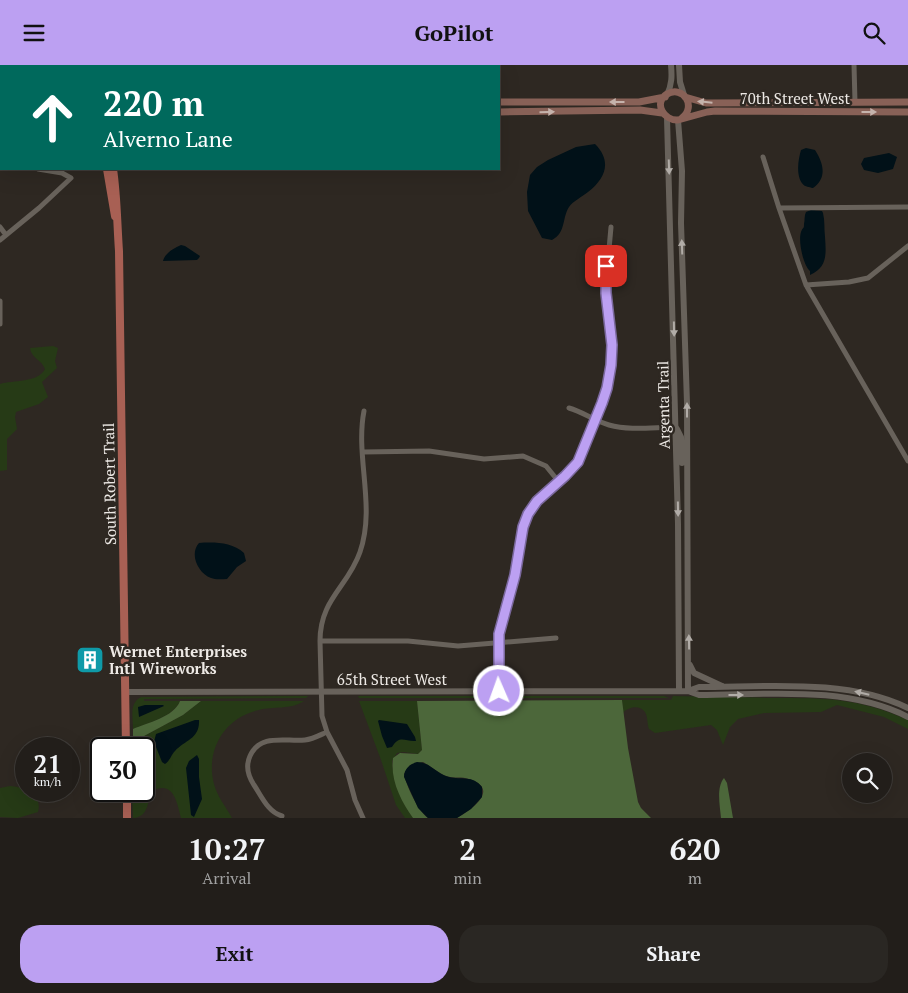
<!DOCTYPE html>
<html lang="en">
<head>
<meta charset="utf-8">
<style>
  body { margin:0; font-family:"PT Serif",serif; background:#2a2723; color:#f1f3f6; height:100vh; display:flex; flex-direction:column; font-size:19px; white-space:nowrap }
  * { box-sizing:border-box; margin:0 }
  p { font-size:16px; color:#a2a2a2 }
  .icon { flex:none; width:28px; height:28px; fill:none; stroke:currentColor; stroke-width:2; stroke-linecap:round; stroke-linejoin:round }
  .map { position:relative; height:753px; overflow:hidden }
  .details { display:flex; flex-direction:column; background:#221e1a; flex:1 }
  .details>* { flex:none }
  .top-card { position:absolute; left:0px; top:0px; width:500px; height:105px; box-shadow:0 5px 20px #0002,0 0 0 1px #3f3c39; background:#00695c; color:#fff; overflow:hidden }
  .fabs { position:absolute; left:842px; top:688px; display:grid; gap:10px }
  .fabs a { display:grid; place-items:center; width:50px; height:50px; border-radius:50%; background:#221e1a; box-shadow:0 5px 20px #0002,0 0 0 1px #3f3c39; font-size:25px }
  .speed { position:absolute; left:15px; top:672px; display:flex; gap:10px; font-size:25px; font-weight:700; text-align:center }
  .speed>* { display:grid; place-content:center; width:65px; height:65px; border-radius:50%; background:#221e1a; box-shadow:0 5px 20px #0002,0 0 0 1px #3f3c39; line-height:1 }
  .speed small { font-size:12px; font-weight:400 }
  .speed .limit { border:2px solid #111; border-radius:8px; background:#fff; color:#111 }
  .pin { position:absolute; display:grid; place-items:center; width:42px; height:42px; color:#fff; margin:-21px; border-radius:10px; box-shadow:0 2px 8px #0006 }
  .me { position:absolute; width:55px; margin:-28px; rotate:358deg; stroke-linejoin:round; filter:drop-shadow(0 0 4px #0008) }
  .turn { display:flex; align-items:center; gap:18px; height:105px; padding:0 20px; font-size:22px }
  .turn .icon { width:65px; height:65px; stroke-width:2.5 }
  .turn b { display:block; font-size:35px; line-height:42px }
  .eta { display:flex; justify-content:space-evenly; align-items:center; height:85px; text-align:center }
  .eta b { font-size:30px; font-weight:600; line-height:35px }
  .action { display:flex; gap:10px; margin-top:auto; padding:10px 20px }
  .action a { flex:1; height:58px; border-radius:20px; background:#bca0f2; color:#111; font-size:20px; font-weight:600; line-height:58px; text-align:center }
  .action a+a { background:#2a2723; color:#f1f3f6 }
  header { display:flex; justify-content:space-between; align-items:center; height:65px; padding:0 20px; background:#bca0f2; color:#111; font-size:22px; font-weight:600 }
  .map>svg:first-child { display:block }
  .green { fill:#263a16 }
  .forest { fill:#4c673a }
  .water { fill:#011118 }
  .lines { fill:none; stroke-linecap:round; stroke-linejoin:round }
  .minor { stroke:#68625b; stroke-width:5 }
  .tertiary { stroke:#68625b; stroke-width:6 }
  .secondary { stroke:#886157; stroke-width:7 }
  .primary { stroke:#a86054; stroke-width:8 }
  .oneway { fill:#c5b3ac }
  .oneway2 { fill:#b1aca7 }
  .route-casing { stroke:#7a689d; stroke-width:12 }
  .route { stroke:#bca0f2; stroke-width:9 }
  .labels { text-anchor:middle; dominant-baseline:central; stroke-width:5; stroke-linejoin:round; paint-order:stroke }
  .street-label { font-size:15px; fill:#ede9e5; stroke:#2e2822 }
  .poi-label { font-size:15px; font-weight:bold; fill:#ede9e5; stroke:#2e2822; text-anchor:start }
</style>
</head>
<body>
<header><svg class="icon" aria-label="menu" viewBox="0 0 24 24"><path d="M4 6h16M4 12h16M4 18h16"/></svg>GoPilot<svg class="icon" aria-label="search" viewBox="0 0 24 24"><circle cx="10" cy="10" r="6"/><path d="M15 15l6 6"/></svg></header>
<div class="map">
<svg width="908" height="753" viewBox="0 0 908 753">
  <rect width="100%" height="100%" fill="#2e2822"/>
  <path class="green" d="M53,281L58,283L55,296L57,303L42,317L48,332L39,339L16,347L15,352L17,364L7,374V405L0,406V319C13,315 38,318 45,304C42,295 31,293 30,283Z
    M308,631L306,633L144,634V636H180C173,652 148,658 133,664C133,652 129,638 141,632Z
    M358,631H491L495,633H359Z
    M506,631H664L669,633H503Z
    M673,631C706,632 739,632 773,633C826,633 858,633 908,655V664L884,652L837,640L821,647L764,648L738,654L730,662L723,680L717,665L711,660L655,668L649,664C647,659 648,652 645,647C640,639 627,642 623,648L622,635H671Z
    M201,636H304C291,645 273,641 259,645C225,652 205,685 214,719C217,731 226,742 232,753H181C177,738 174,715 152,726C147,737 149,752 133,753L132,726H144V684H133V677L183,650Z
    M359,636H417L422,685L418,689L404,687L397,688L392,696C393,718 401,735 413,753H405L396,740L381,695Z
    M10,721C24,722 43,729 38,747L18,753L0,752V723Z"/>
  <path class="forest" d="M622,635L628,683L638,737L641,743L651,753H457C471,745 501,724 469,714C462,711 454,714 446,711C438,708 431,701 423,697L410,700L404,709C406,720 418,746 428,753H413C401,736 390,715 393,693L400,688L418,689L422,685L417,636Z
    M180,636H201L183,650L133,677V664C147,658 174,652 180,636Z
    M724,713L727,718L733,753H721C720,741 716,723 724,713Z"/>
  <path class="water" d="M595,79C612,96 606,113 588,127C582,132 573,136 569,142C562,153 566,168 552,175L542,173L528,146L527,127L530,110L537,102L548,95L576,82Z
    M806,83L815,85C824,99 827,113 813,123C812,123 805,121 805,121C795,114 798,95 801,85Z
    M889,88L897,92L893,104L878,108L864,105L861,99L864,93Z
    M811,145L822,146L823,148C825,156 824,164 825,172C826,188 828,202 810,210V206C803,200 798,176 801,167C803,161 804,165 804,159C805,155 804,151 806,147Z
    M181,180L185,181L200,191L199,193L197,195L163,196C165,188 174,183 181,180Z
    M199,478C214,477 232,477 244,488L246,496L237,502L227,514C222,514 216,515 211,513C198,508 189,489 199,478Z
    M145,640H163L164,641L139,652L138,642Z
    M195,655H199C200,674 185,675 175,686C171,690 170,696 165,699L162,697L154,677L156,669Z
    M379,655L407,659L415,672L416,676C405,677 400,669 392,682L387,683L382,671L378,656Z
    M197,690L199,694V712L202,734L194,752L191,750L186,703L189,696Z
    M417,697C430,697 437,709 449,712C461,715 473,710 482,722V732L471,744L457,753H428L418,743L404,712C404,704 410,699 417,697Z"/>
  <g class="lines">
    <path class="minor" d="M456,0V1
      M854,0L855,37
      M763,92L779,143L806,220L908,396
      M0,98H1
      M779,143L908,142
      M0,162L6,170
      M0,175L39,143L71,113L62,108L38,104
      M806,220L849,217L868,213L908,181
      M0,236V259
      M569,343C583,347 595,356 609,360C630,366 654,362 676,362
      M364,346C355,392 376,441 360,487C348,522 320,534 320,576H408L458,581L556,573
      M363,387L429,386L484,394L523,391L546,401L559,417
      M320,576L322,651L327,667L347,705L355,735L363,753
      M499,626V569L515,510L523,462L532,443L537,436L578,397L605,330L612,287L606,218L611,162
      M282,751C268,747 262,732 254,720C248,711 245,702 250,691C260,668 286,677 305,675C313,674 320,670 327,667"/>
    <path class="tertiary" d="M679,0L680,17L684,30
      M667,30C672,19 672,11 671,0
      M667,53L678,459L679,626
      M678,55L682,106L681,158L687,338L688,626
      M677,364L681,372L682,398
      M690,600L694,608L722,621
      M688,626L699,630C767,630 845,620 908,652
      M125,627L688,626L699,622C765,622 847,613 908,643"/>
    <path class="secondary" d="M685,32L706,38L908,37
      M499,37H639L665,32
      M0,45H1
      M499,47L640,45L662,48
      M682,53C697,41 683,20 667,29C653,38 664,56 678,55L707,47L715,46L908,47"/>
    <path class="primary" d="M110,1V0
      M117,1V0
      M107,104L115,151
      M113,104C117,131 117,158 119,186L126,684
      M127,726V753"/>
  </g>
  <defs><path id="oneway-solid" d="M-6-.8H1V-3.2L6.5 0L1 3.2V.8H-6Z" transform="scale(1.25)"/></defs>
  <g class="oneway">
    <use href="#oneway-solid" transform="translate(617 37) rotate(180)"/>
    <use href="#oneway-solid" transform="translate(705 37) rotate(-174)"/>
    <use href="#oneway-solid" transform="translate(547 47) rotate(-1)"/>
    <use href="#oneway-solid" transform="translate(869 47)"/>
  </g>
  <g class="oneway2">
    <use href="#oneway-solid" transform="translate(669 102) rotate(88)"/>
    <use href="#oneway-solid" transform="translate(682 182) rotate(-92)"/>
    <use href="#oneway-solid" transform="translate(674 264) rotate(89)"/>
    <use href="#oneway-solid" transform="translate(687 345) rotate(-90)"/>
    <use href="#oneway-solid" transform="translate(678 444) rotate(89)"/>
    <use href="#oneway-solid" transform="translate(689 577) rotate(-91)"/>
    <use href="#oneway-solid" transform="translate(862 628) rotate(-167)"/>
    <use href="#oneway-solid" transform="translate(736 630)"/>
  </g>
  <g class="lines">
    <defs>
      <path id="route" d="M499,626V569L515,510L523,462L528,449L537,436L565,411L578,397L602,338L607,323L611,300L612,280L606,228V201"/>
    </defs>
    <use href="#route" class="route-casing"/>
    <use href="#route" class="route"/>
  </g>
  <defs>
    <symbol id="building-square" viewBox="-11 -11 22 22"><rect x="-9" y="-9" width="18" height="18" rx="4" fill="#0f9aa8" stroke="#2e2822"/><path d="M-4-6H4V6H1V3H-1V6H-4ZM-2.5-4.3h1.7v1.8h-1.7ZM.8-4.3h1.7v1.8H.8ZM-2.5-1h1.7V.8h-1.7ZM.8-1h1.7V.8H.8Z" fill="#fff"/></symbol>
  </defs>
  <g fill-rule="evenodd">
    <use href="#building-square" x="74" y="579" width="32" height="32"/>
  </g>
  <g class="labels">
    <g class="street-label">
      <text x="795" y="33">70th Street West</text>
      <text transform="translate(663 340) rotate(-91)">Argenta Trail</text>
      <text transform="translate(109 419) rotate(-91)">South Robert Trail</text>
      <text x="392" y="614">65th Street West</text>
    </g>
    <g class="poi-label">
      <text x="109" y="586">Wernet Enterprises<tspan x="109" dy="17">Intl Wireworks</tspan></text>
    </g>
  </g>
</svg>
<div class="fabs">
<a><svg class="icon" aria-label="search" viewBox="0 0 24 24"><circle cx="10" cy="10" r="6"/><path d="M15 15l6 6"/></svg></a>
</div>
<div class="speed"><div>21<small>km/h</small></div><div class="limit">30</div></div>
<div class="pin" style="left:606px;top:201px;background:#d93025"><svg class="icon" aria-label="arrive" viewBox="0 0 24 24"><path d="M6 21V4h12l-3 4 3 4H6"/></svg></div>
<svg class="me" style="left:499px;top:626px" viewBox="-20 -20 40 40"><circle r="17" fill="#bca0f2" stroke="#fff" stroke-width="3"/><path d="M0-11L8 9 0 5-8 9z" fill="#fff"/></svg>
<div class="top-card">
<div class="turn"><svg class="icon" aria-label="ahead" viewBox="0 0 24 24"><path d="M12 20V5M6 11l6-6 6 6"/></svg><div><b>220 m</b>Alverno Lane</div></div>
</div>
</div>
<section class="details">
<div class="eta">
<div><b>10:27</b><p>Arrival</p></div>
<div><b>2</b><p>min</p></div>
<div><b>620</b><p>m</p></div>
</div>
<div class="action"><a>Exit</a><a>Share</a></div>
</section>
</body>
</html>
